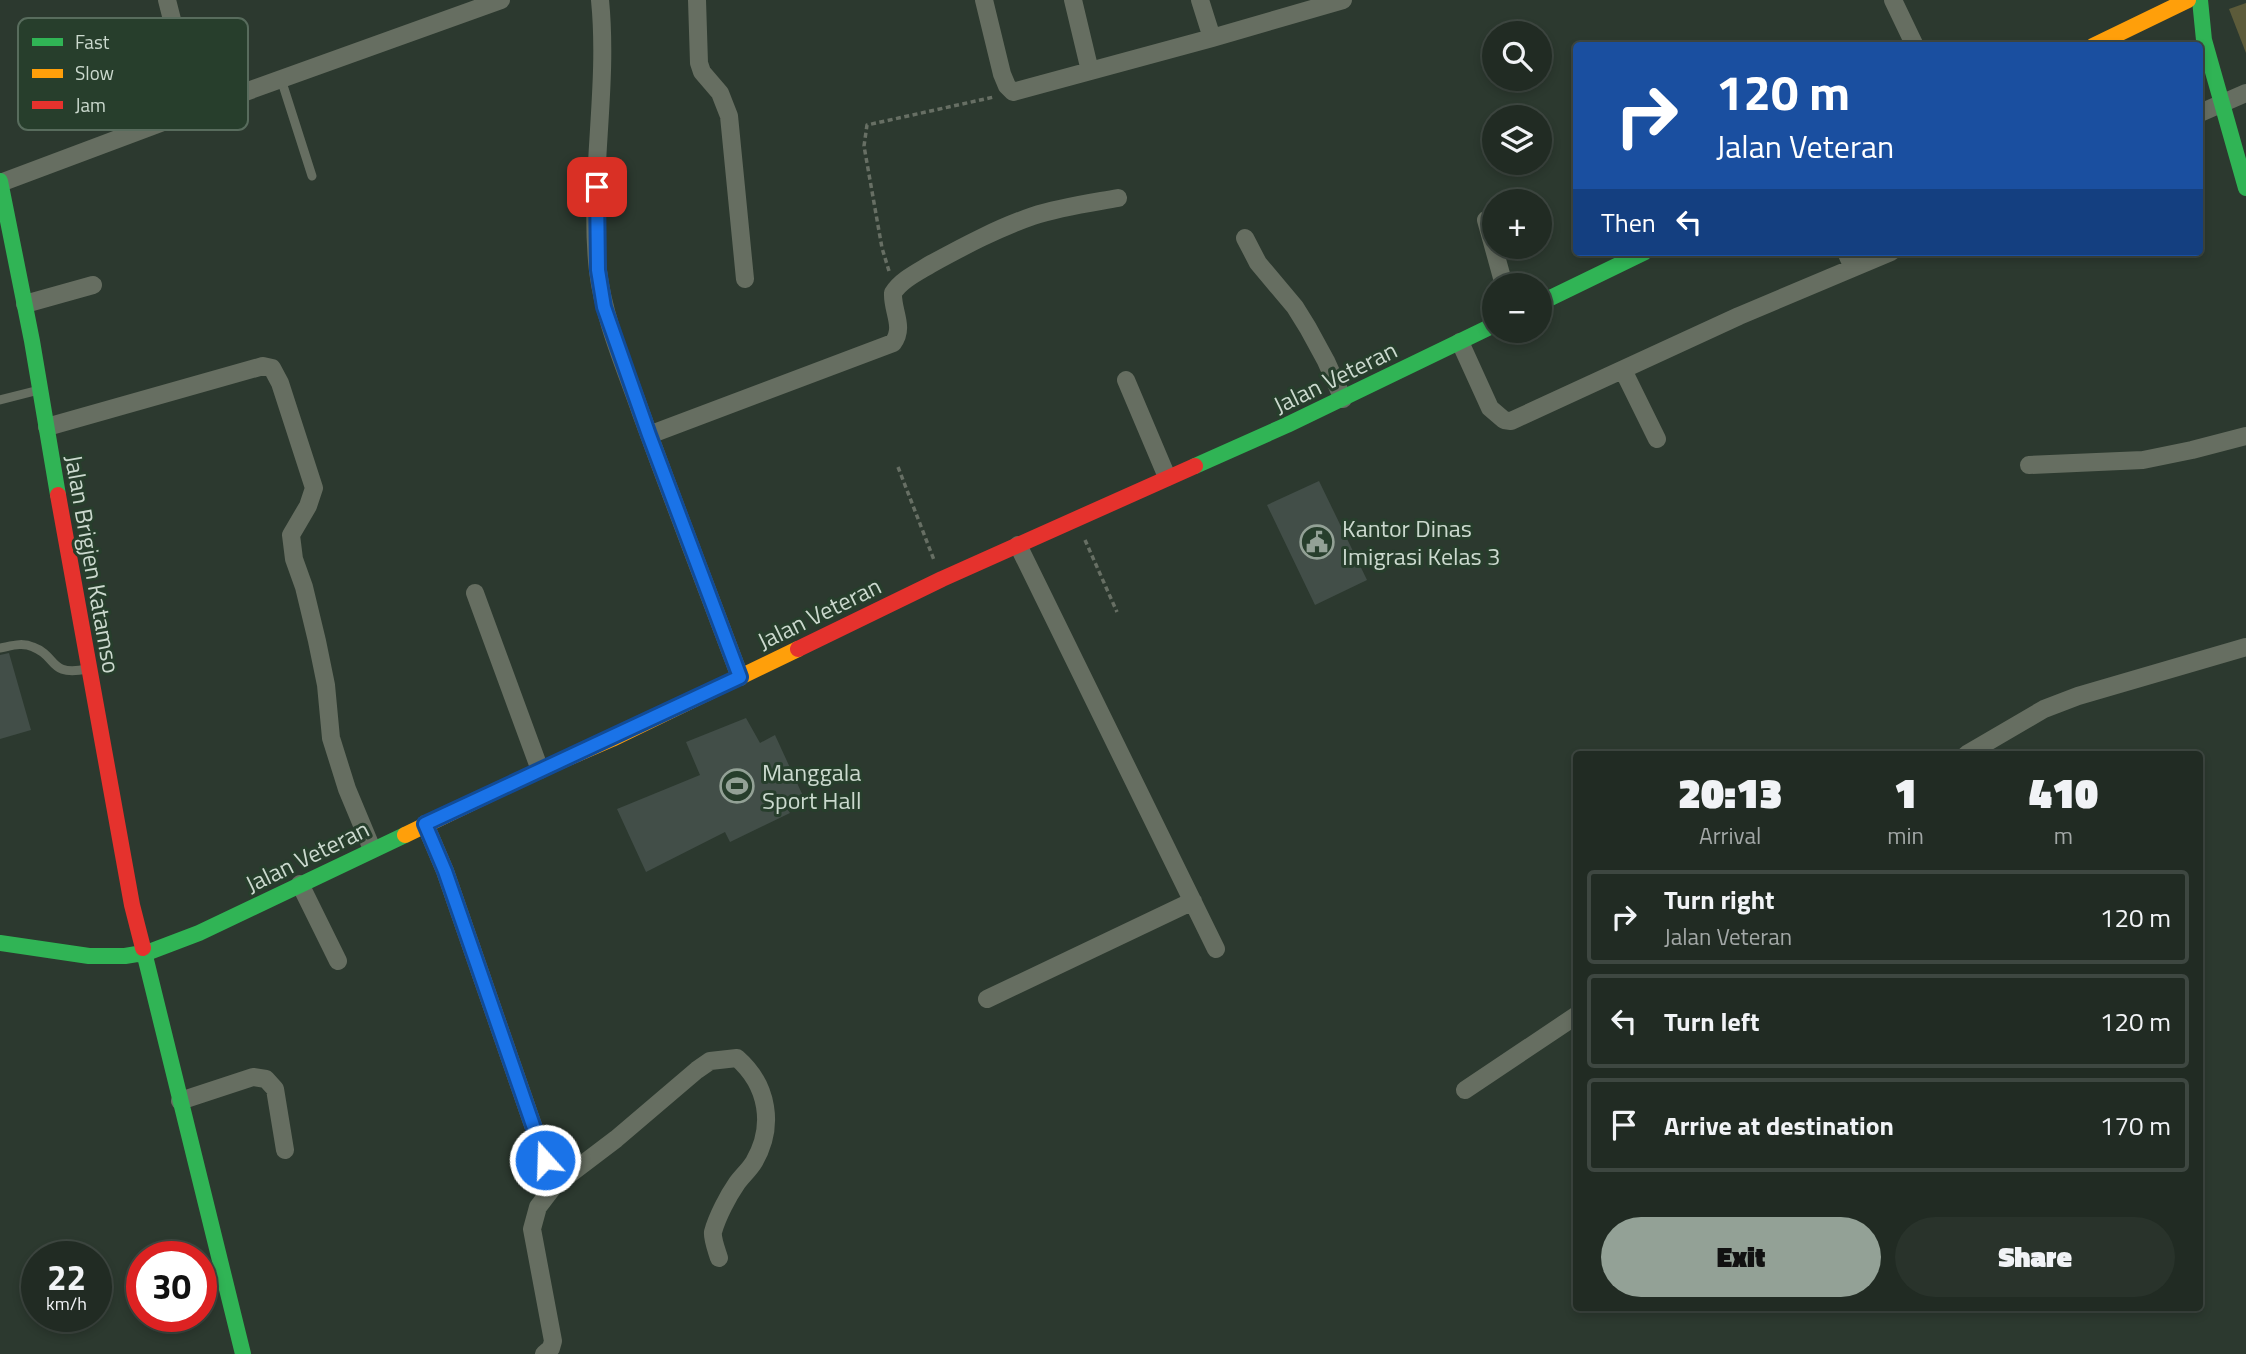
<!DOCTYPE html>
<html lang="en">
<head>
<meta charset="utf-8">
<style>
  body { margin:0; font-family:"Titillium Web",sans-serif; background:#29332b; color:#f1f3f6; height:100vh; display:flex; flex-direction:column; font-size:26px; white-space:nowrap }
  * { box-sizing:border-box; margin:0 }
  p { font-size:23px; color:#a2a7a6 }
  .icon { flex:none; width:38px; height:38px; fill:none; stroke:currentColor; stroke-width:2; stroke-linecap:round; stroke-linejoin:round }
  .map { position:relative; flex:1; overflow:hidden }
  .side { position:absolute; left:1573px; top:751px; width:630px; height:560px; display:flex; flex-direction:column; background:#212b23; border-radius:7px; box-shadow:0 4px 10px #0003,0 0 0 2px #3e4741 }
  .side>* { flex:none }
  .guide { position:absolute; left:1573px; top:42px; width:630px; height:214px; border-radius:7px; box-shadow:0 4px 10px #0003,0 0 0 2px #3e4741; background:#1a4fa0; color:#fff; overflow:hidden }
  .tools { position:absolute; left:1482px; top:21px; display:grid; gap:14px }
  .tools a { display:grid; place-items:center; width:70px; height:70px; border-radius:50%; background:#212b23; box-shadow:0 4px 10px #0003,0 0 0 2px #3e4741; font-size:35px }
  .speed { position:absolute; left:21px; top:1241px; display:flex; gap:14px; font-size:35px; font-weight:700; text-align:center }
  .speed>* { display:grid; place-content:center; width:91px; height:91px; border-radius:50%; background:#212b23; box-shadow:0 4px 10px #0003,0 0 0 2px #3e4741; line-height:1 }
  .speed small { font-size:18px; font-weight:400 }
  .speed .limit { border:10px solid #d22; background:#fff; color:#111 }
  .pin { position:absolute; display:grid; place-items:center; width:60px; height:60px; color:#fff; margin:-30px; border-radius:14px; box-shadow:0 4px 10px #0006 }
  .me { position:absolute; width:77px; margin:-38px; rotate:340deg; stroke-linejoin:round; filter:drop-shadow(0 0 5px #0008) }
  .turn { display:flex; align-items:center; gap:24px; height:147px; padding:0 28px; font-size:32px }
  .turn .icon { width:91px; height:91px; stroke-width:2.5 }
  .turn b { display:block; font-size:49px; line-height:60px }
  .then { display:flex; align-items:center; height:66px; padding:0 28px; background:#0003; gap:14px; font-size:26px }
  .eta { display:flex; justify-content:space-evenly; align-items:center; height:119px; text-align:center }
  .eta b { font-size:42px; font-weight:800; line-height:49px }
  .button { display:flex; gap:14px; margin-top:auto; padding:14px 28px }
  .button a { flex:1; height:80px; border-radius:42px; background:#93a196; color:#111; font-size:28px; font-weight:800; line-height:80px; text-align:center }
  .button a+a { background:#29332b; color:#f1f3f6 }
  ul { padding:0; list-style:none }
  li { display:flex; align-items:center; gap:21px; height:94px; margin:0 14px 10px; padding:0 14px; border:4px solid #3e4741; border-radius:7px }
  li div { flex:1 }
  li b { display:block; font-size:26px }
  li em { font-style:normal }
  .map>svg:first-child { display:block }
  .green { fill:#5c5b3a }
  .building { fill:#424e48 }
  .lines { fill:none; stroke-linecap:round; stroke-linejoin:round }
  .path { stroke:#676f64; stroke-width:3.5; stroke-dasharray:5 3.5; stroke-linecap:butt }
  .lane { stroke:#666e61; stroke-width:9 }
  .street { stroke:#666e61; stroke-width:18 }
  .fast { stroke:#30b455; stroke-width:16 }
  .slow { stroke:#ff9f0a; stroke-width:16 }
  .jam { stroke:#e5322d; stroke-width:16 }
  .route-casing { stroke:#114b97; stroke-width:18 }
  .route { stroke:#1a73e8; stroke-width:12 }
  .labels { text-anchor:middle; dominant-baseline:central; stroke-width:6; stroke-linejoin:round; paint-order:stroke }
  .street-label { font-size:24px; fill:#cbd9ce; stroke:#273e2c }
  .poi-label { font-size:24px; fill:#cbd9ce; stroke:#273e2c; text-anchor:start }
  .key { fill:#273e2c; stroke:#586c5d; stroke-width:2 }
  .key-label { font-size:19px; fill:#cbd9ce }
</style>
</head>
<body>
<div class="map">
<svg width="2246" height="1354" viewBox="0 0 2246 1354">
  <rect width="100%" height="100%" fill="#2c392f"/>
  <path class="green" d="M2246,3V53L2229,9Z"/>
  <path class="building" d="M1319,481L1367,580L1315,605L1267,505Z
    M9,653L31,730L0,739V655Z
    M746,718L760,743L775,735L803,796L783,803L790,813L730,842L725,832L646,872L617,809L700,775L686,742Z"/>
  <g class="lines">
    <path class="path" d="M889,271L882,248L864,146L867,125L994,97
      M898,467L934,560
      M1085,540L1117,612"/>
    <path class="lane" d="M281,79L312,176
      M0,400L39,390
      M0,648C11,646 22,642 33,647C58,656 48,677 87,669"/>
    <path class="street" d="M167,0L195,110
      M600,0C609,90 588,181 598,271C604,320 625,367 641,413C673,501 707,589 740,677
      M697,0L699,63L702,72L720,93L729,116L745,279
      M984,0L1002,74L1007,86L1013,92L1212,38L1343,0
      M1073,0L1090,71
      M1200,0L1212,38
      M1893,0L1915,46
      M2200,113L2246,93
      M0,183L195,110L501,0
      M1486,220L1504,285
      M1245,238L1258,263L1295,307L1308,328L1326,361L1343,399
      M1846,252L1853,268
      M25,304L93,285
      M1460,342L1490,408L1504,420L1511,421L1739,316L1891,252
      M1623,370L1657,439
      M1126,380L1167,477
      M47,427L263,366L272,368L280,383L314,488L308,506L291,535L294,559L304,587L317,641L326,685L331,738L347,789L372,849
      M649,435L893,343C905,327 892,311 893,293C901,280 918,272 931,264C964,246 998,228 1033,216C1060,207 1090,203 1118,198
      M2029,465L2143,460L2192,450L2246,436
      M1018,545L1216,949
      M475,593L540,770
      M1967,754L2044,709L2078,696L2246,647
      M425,824L445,871L554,1186
      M300,884L338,961
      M987,999L1193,901
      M1465,1090L1577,1015
      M180,1101L253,1077L266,1079L275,1089L285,1150
      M544,1354L551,1348L553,1341L532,1229L538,1207L554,1186L616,1139L697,1070L710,1061L737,1058C768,1085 775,1126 754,1162C750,1169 742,1176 737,1183C728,1196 717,1217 713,1232C712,1239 717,1251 719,1258"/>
    <path class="fast" d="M2200,0L2204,40L2246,188
      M0,181L32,341L58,495
      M1540,303L1645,252
      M1195,466L1287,425L1494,325
      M0,943L89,956H125L149,952L199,933L405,835
      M143,948L243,1354"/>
    <path class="slow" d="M2093,46L2188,0
      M405,835L540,770L612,739L798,649"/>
    <path class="jam" d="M58,495L132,905L143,948
      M798,649L942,579L1195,466"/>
  </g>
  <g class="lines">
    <defs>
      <path id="route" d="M545,1160L445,871L425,824L740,677L649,435L604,307L598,270L597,187"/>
    </defs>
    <use href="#route" class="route-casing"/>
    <use href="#route" class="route"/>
  </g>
  <defs>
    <symbol id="civic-ring" viewBox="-11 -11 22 22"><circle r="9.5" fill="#273e2c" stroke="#93a196" stroke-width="1.5"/><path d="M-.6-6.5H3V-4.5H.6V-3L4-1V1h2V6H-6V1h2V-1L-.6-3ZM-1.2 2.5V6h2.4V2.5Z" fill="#93a196"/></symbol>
    <symbol id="stadium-ring" viewBox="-11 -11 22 22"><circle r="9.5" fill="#273e2c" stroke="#93a196" stroke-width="1.5"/><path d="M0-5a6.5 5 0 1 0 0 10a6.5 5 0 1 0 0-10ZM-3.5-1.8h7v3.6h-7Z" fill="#93a196"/></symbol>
  </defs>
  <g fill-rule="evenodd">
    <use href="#civic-ring" x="1298" y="523" width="38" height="38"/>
    <use href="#stadium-ring" x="718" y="767" width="38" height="38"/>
  </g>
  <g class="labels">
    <g class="street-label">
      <text transform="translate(1335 377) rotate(-26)">Jalan Veteran</text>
      <text transform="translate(93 564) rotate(80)">Jalan Brigjen Katamso</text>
      <text transform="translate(819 613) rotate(-26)">Jalan Veteran</text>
      <text transform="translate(307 856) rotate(-26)">Jalan Veteran</text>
    </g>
    <g class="poi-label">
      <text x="1342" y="528">Kantor Dinas<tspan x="1342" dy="28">Imigrasi Kelas 3</tspan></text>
      <text x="762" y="772">Manggala<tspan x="762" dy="28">Sport Hall</tspan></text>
    </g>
  </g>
  <rect x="18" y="18" width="230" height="112" rx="10" class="key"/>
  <rect x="32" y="38" width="31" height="8" fill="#30b455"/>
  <rect x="32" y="69" width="31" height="9" fill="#ff9f0a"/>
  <rect x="32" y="101" width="31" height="8" fill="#e5322d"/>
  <g class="key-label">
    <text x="75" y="49">Fast</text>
    <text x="75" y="80">Slow</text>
    <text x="75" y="112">Jam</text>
  </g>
</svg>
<div class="tools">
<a><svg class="icon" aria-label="search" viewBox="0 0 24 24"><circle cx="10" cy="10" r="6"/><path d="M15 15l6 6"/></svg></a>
<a><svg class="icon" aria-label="layers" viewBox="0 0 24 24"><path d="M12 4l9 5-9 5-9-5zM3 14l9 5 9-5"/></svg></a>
<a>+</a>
<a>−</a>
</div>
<div class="speed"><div>22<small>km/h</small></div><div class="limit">30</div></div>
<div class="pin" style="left:597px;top:187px;background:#d93025"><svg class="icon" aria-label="arrive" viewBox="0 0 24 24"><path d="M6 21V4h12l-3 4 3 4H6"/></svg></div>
<svg class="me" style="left:545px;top:1160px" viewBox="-20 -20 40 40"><circle r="17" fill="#1a73e8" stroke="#fff" stroke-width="3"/><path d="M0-11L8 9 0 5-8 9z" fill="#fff"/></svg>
<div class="guide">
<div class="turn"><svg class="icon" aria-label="right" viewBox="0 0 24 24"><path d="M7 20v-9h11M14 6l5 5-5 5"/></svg><div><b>120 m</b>Jalan Veteran</div></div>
<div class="then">Then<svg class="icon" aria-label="left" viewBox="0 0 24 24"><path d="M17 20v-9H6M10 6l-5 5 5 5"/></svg></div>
</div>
<section class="side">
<div class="eta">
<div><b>20:13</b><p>Arrival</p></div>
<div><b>1</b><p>min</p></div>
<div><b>410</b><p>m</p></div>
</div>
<ul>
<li><svg class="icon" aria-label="right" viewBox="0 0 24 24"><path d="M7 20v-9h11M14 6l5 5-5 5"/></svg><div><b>Turn right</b><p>Jalan Veteran</p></div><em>120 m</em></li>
<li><svg class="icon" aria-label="left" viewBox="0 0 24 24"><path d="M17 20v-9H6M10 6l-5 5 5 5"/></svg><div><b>Turn left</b></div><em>120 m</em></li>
<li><svg class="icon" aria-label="arrive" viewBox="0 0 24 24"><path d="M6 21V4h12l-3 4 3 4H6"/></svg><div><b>Arrive at destination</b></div><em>170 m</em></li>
</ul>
<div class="button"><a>Exit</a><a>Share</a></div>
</section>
</div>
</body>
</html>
